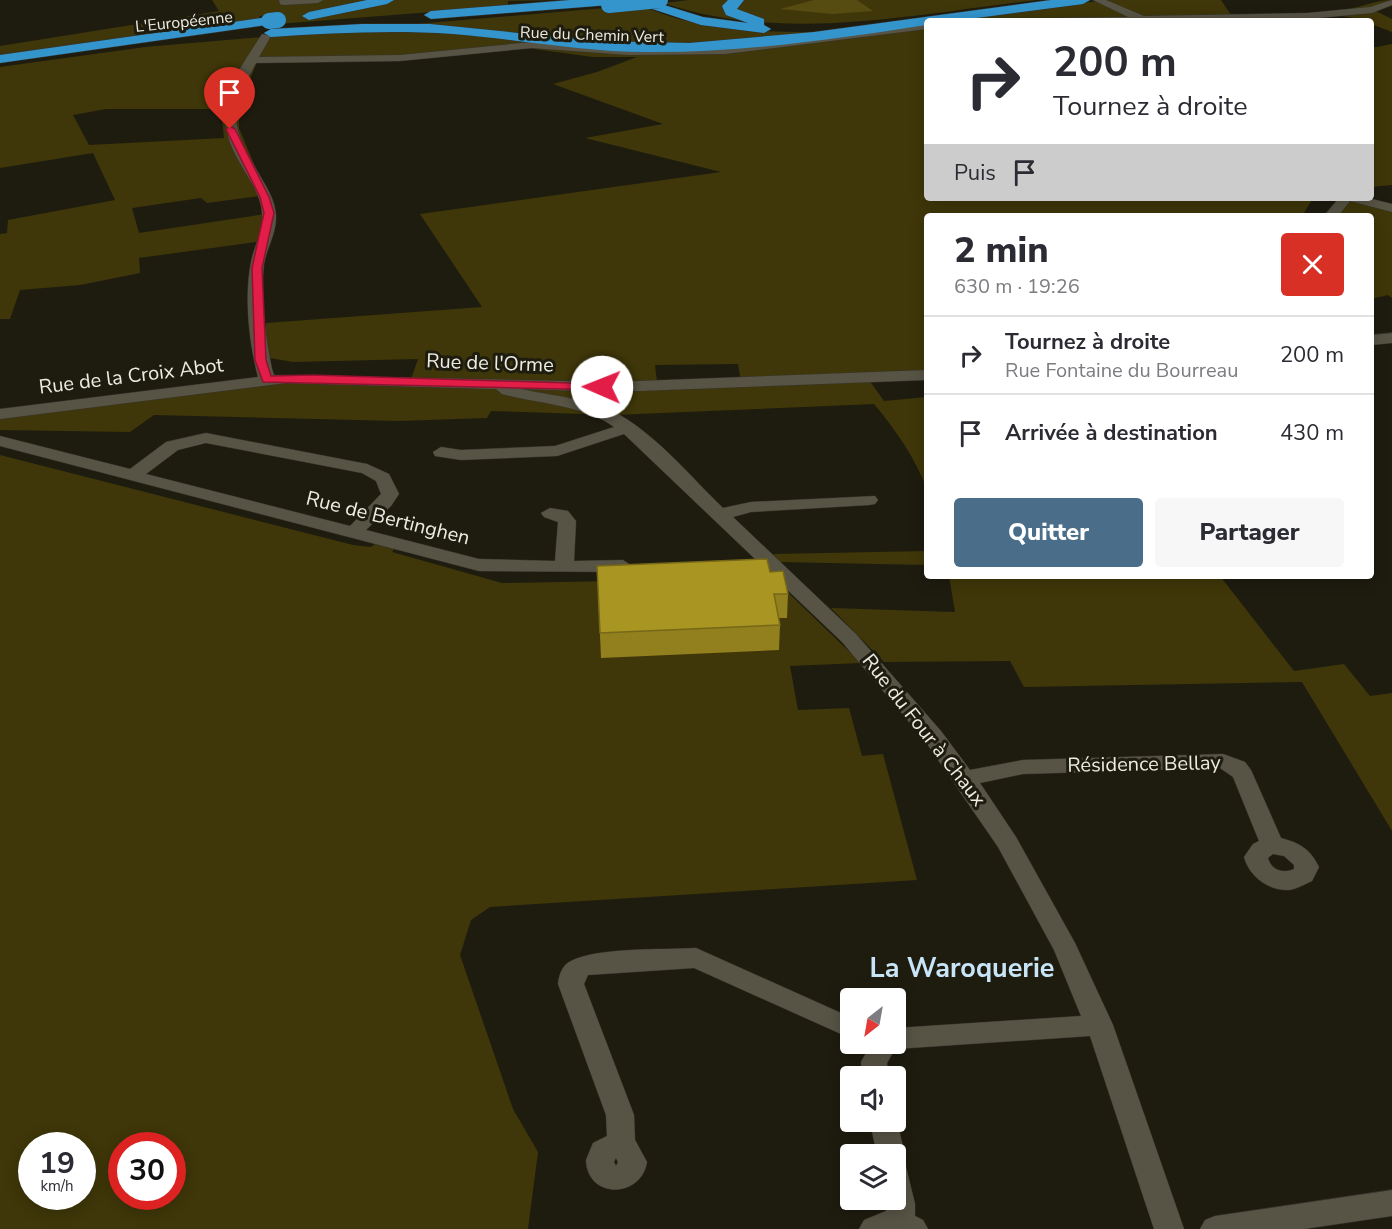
<!DOCTYPE html>
<html lang="fr">
<head>
<meta charset="utf-8">
<style>
  body { margin:0; font-family:"Nunito Sans",sans-serif; background:#f7f7f7; color:#2b2b33; height:100vh; display:flex; flex-direction:column; font-size:22px; white-space:nowrap }
  * { box-sizing:border-box; margin:0 }
  p { font-size:20px; color:#7c7c81 }
  .icon { flex:none; width:33px; height:33px; fill:none; stroke:currentColor; stroke-width:2; stroke-linecap:round; stroke-linejoin:round }
  .map { position:relative; flex:1; overflow:hidden }
  .side { position:absolute; left:924px; top:213px; width:450px; height:366px; display:flex; flex-direction:column; background:#fff; border-radius:6px; box-shadow:0 3px 15px #0003 }
  .side>* { flex:none }
  .top-card { position:absolute; left:924px; top:18px; width:450px; height:183px; border-radius:6px; box-shadow:0 3px 15px #0003; background:#fff; color:#2b2b33; overflow:hidden }
  .needle { width:39px; rotate:211deg }
  .tools { position:absolute; left:840px; top:988px; display:grid; gap:12px }
  .tools a { display:grid; place-items:center; width:66px; height:66px; border-radius:6px; background:#fff; box-shadow:0 3px 15px #0003; font-size:30px }
  .speed { position:absolute; left:18px; top:1132px; display:flex; gap:12px; font-size:30px; font-weight:700; text-align:center }
  .speed>* { display:grid; place-content:center; width:78px; height:78px; border-radius:50%; background:#fff; box-shadow:0 3px 15px #0003; line-height:1 }
  .speed small { font-size:15px; font-weight:400 }
  .speed .limit { border:9px solid #d22; background:#fff; color:#111 }
  .pin { position:absolute; display:grid; place-items:center; width:51px; height:51px; color:#fff; margin:-62px -26px; border-radius:50% 50% 50% 0; rotate:-45deg; box-shadow:0 0 6px #0007 }
  .pin .icon { rotate:45deg }
  .me { position:absolute; width:66px; margin:-33px; rotate:271deg; stroke-linejoin:round; filter:drop-shadow(0 0 4px #0008) }
  .turn { display:flex; align-items:center; gap:21px; height:126px; padding:0 30px; font-size:27px }
  .turn .icon { width:78px; height:78px; stroke-width:2.5 }
  .turn b { display:block; font-size:42px; line-height:51px }
  .then { display:flex; align-items:center; height:57px; padding:0 30px; background:#0003; gap:12px; font-size:22px }
  .round { display:grid; place-items:center; flex:none; width:63px; height:63px; border-radius:6px; background:#f7f7f7 }
  .head { display:flex; align-items:center; justify-content:space-between; height:102px; padding:0 30px }
  h1 { font-size:36px; font-weight:800; line-height:45px }
  .action { display:flex; gap:12px; margin-top:auto; padding:12px 30px }
  .action a { flex:1; height:69px; border-radius:6px; background:#4a6e8a; color:#fff; font-size:24px; font-weight:800; line-height:69px; text-align:center }
  .action a+a { background:#f7f7f7; color:#2b2b33 }
  ul { padding:0; list-style:none }
  li { display:flex; align-items:center; gap:18px; height:78px; padding:0 30px; border-top:2px solid #e1e1e2 }
  li div { flex:1 }
  li b { display:block; font-size:22px }
  li em { font-style:normal }
  .map>svg:first-child { display:block }
  .green { fill:#3f3709; fill-rule:evenodd }
  .water { fill:#564c11 }
  .lines { fill:none; stroke-linecap:round; stroke-linejoin:round }
  .minor-casing { stroke:#36342d; stroke-width:1 }
  .highway-casing { stroke:#36342d; stroke-width:1 }
  .minor { fill:#575445; fill-rule:evenodd }
  .highway { fill:#3495cd; fill-rule:evenodd }
  .highway-bridge-casing { stroke:#36342d; stroke-width:16; stroke-linecap:butt }
  .highway-bridge { stroke:#3495cd; stroke-width:16 }
  .wall { fill:#91801d }
  .building { fill:#a99522; stroke:#766818; stroke-width:1.5 }
  .route { fill:#e11d48; stroke:#92132f; stroke-width:1.5 }
  .labels { text-anchor:middle; dominant-baseline:central; stroke-width:6; stroke-linejoin:round; paint-order:stroke }
  .far-street-label { font-size:16px; fill:#edece3; stroke:#1e1c0f }
  .street-label { font-size:20px; fill:#edece3; stroke:#1e1c0f }
  .near-quarter-label { font-size:27px; font-weight:bold; fill:#c8e4f7; stroke:#1e1c0f }
</style>
</head>
<body>
<div class="map">
<svg width="1392" height="1229" viewBox="0 0 1392 1229">
  <rect width="100%" height="100%" fill="#1e1c0f"/>
  <path class="green" d="M212,0H562L508,1V6L278,24L282,13L260,16L258,20L0,56V46L219,11Z
    M689,0H1037C915,14 782,44 664,3Z
    M1106,0H1221L1233,18C1270,16 1306,15 1342,10C1360,8 1375,0 1392,0V6L1372,9L1392,19V32L1371,24V21L1336,15L1201,21H941Z
    M640,5C691,28 748,32 804,32L810,38L927,23V198H1313L1304,213L1319,216H927V370L864,373L884,401L927,397V489C915,458 896,430 874,404L614,415L491,411L487,418L399,421L154,415L130,432L0,430V418L296,381L409,385L418,359L293,362L264,357L266,323L482,307L420,214L721,172L585,138L663,124L553,84L597,72L637,57H593L520,47L425,57L257,62L239,108V128L267,195L207,203L201,198L132,208L139,233L272,213L271,240L139,258L140,273L80,285L20,290L10,319H0V234L7,233L8,220L115,200L93,153L0,168V67L145,47ZM106,109H221L224,138L89,145L73,115ZM738,364L742,387L658,390L655,365Z
    M1392,44V185L1371,187V48Z
    M1350,200L1392,212V298L1388,295L1371,299V216H1337Z
    M0,455L353,545L371,547L376,543L395,548L392,552L502,583L773,578L861,663L790,666L798,710L849,708L862,756L883,754L917,880L490,907L471,920L460,955L513,1109L538,1152L528,1229H0ZM32,1146H82V1197H32ZM122,1146H172V1197H122Z
    M927,551V565L779,562L773,554Z
    M949,576H1220L1294,671L1344,664L1370,696L1392,693V831L1302,682L1024,687L1010,661L884,662L831,608L955,612Z"/>
  <path class="water" d="M814,0H857L873,11L832,14L780,9Z"/>
  <g class="lines">
    <defs>
      <path id="minor" d="M279,0H323L318,3L283,5L280,4Z
        M1093,0H1106L1144,16L1308,13L1370,7L1392,0V5L1372,13L1308,19L1053,21L1058,18L1128,17Z
        M927,23V29L725,54L629,55L532,48L400,61L256,63C225,120 233,128 263,181C269,191 275,202 276,215C277,232 267,247 264,264C260,297 265,335 272,369L274,375L613,382L927,370V380L613,392L521,389C553,396 592,399 620,415C659,438 691,477 723,508L751,502L875,496L878,500L875,504L869,505L751,512L733,517L856,634L941,731L970,770L1023,760L1223,754L1245,762L1251,770L1281,838C1300,843 1310,849 1319,867L1312,881C1305,884 1297,889 1289,890C1268,891 1249,876 1244,857L1253,844L1259,841L1233,777L1220,768L1023,774L980,783L1016,837L1075,943L1113,1025L1184,1229H1154L1090,1036L895,1049L887,1063L888,1077H862L861,1062L871,1044H896V1028L1081,1016L1054,950L998,847L925,741L842,642L624,434L557,456L461,460L435,456L433,452L441,447L461,450L555,446L614,427C587,406 535,403 502,394L496,389L286,383L0,419V409L258,377C249,343 244,297 251,262C254,246 264,230 262,213C261,195 249,179 240,163C209,111 232,80 262,34L271,36L259,57L400,55L532,42L629,49L725,48ZM1273,854L1284,856L1294,865V869C1283,874 1271,870 1268,858Z
        M1339,198H1368L1392,204V212L1350,201L1338,216H1324Z
        M1392,333V343L1371,345V335Z
        M206,433L367,464L389,474L399,494L391,506L366,530L479,559L555,561L558,522L544,517L541,513L550,508L568,511L576,521L574,561L623,560L632,566L623,572L479,571L0,446V436L130,469L166,442ZM206,443L362,473L376,481L381,494L350,526L146,474L178,450Z
        M696,948L850,1017V1038L694,968L588,975L584,984L634,1115L635,1140L647,1162C641,1199 587,1199 586,1160L593,1143L607,1136L606,1115L558,984C559,975 562,965 571,961C598,947 664,950 696,948ZM616,1158L618,1162L616,1166L614,1162Z
        M896,1117L905,1155L899,1164L906,1167L915,1204V1216L923,1220L928,1229H859L864,1220L886,1211V1200H896V1155H877L870,1122H896Z
        M1392,1190V1216L1304,1229H1200L1205,1220L1215,1216Z"/>
      <path id="highway" d="M367,0H394L387,4L309,20L302,16L309,12Z
        M570,0H648L703,17L748,23L726,15L722,6L728,0H744L737,9L764,19V25L771,29L764,33L701,25L628,1L622,4L431,19L424,15L431,11Z
        M1051,0H1090L1083,4L954,21H927V25C834,39 741,53 647,52C582,52 517,39 453,34C392,30 331,33 271,37L264,33L271,29L362,24H430L598,41L689,43L814,32Z
        M269,17L276,21L274,24L0,63V55Z"/>
    </defs>
    <use href="#minor" class="minor-casing"/>
    <use href="#highway" class="highway-casing"/>
    <use href="#minor" class="minor"/>
    <use href="#highway" class="highway"/>
    <defs>
      <path id="highway-bridge" d="M609,5L660,0
        M269,21L278,20"/>
    </defs>
    <use href="#highway-bridge" class="highway-bridge-casing"/>
    <use href="#highway-bridge" class="highway-bridge"/>
  </g>
  <path class="wall" d="M770,572L788,594L787,618H778L780,625L779,650L601,658L598,590Z"/>
  <path class="building" d="M767,559L770,572L783,571L788,594H774L780,625L600,633L597,566Z"/>
  <path class="route" d="M230,126L235,129L269,197L274,213L262,268L266,360L271,376L312,375L602,384L606,385V390L263,382L255,360L252,268L264,213L260,197L226,129Z"/>
  <g class="labels">
    <g class="far-street-label">
      <text transform="translate(184 22) rotate(-6)">L'Européenne</text>
      <text transform="translate(592 35) rotate(2)">Rue du Chemin Vert</text>
    </g>
    <g class="street-label">
      <text transform="translate(490 363) rotate(2)">Rue de l'Orme</text>
      <text transform="translate(131 376) rotate(-7)">Rue de la Croix Abot</text>
      <text transform="translate(388 518) rotate(14)">Rue de Bertinghen</text>
      <text transform="translate(924 730) rotate(52)">Rue du Four à Chaux</text>
      <text transform="translate(1144 764) rotate(-1)">Résidence Bellay</text>
    </g>
    <g class="near-quarter-label">
      <text x="962" y="968">La Waroquerie</text>
    </g>
  </g>
</svg>
<div class="tools">
<a><svg class="needle" viewBox="-14 -14 28 28"><path d="M0-13l5 13h-10z" fill="#e53935"/><path d="M0 13l5-13h-10z" fill="#7c7c81"/></svg></a>
<a><svg class="icon" aria-label="sound" viewBox="0 0 24 24"><path d="M4 9h4l5-4v14l-5-4H4zM17 9q2 3 0 6"/></svg></a>
<a><svg class="icon" aria-label="layers" viewBox="0 0 24 24"><path d="M12 4l9 5-9 5-9-5zM3 14l9 5 9-5"/></svg></a>
</div>
<div class="speed"><div>19<small>km/h</small></div><div class="limit">30</div></div>
<div class="pin" style="left:230px;top:129px;background:#d93025"><svg class="icon" aria-label="arrive" viewBox="0 0 24 24"><path d="M6 21V4h12l-3 4 3 4H6"/></svg></div>
<svg class="me" style="left:602px;top:387px" viewBox="-20 -20 40 40"><circle r="19" fill="#fff"/><path d="M0-13L10 11 0 6-10 11z" fill="#e11d48"/></svg>
<div class="top-card">
<div class="turn"><svg class="icon" aria-label="right" viewBox="0 0 24 24"><path d="M7 20v-9h11M14 6l5 5-5 5"/></svg><div><b>200 m</b>Tournez à droite</div></div>
<div class="then">Puis<svg class="icon" aria-label="arrive" viewBox="0 0 24 24"><path d="M6 21V4h12l-3 4 3 4H6"/></svg></div>
</div>
<section class="side">
<div class="head"><div><h1>2 min</h1><p>630 m · 19:26</p></div><a class="round" style="background:#d93025;color:#fff"><svg class="icon" aria-label="close" viewBox="0 0 24 24"><path d="M6 6l12 12M18 6L6 18"/></svg></a></div>
<ul>
<li><svg class="icon" aria-label="right" viewBox="0 0 24 24"><path d="M7 20v-9h11M14 6l5 5-5 5"/></svg><div><b>Tournez à droite</b><p>Rue Fontaine du Bourreau</p></div><em>200 m</em></li>
<li><svg class="icon" aria-label="arrive" viewBox="0 0 24 24"><path d="M6 21V4h12l-3 4 3 4H6"/></svg><div><b>Arrivée à destination</b></div><em>430 m</em></li>
</ul>
<div class="action"><a>Quitter</a><a>Partager</a></div>
</section>
</div>
</body>
</html>
